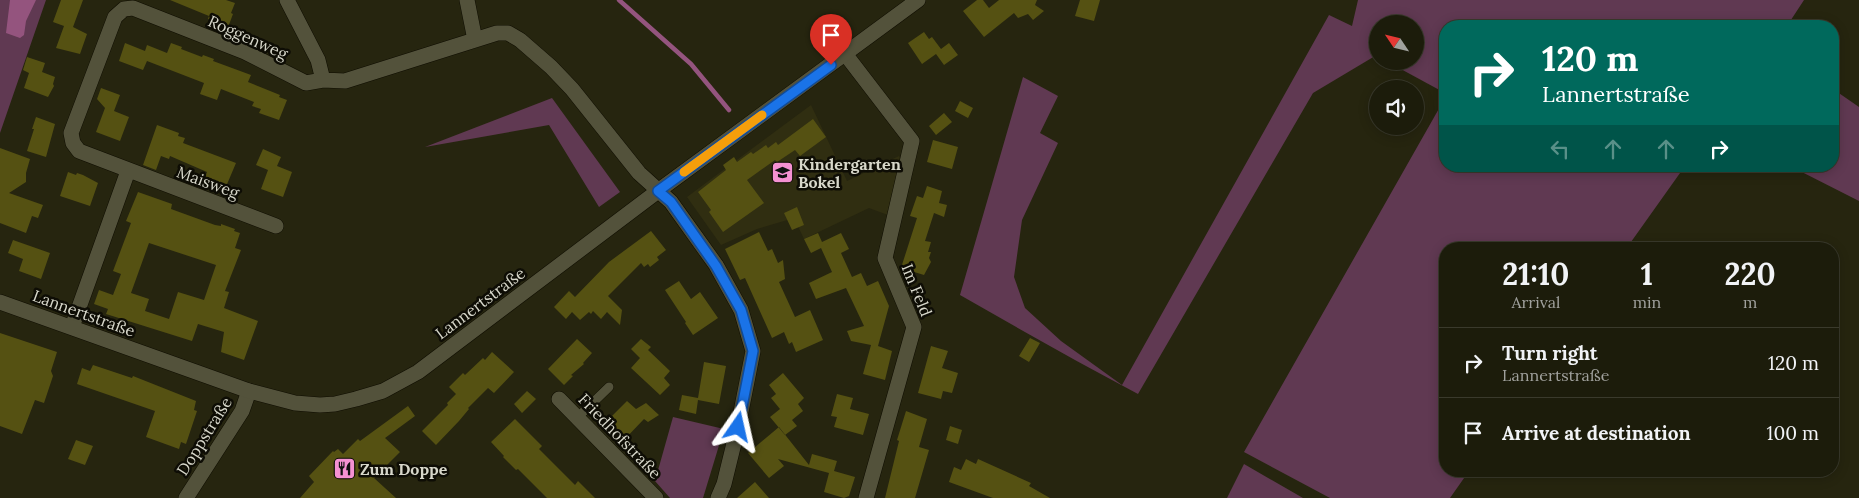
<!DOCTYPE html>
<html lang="en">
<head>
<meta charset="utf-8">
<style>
  body { margin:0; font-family:Lora,serif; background:#292919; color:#f1f3f6; height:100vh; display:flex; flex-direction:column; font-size:19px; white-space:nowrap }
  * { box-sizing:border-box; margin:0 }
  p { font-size:16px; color:#a0a19d }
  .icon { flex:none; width:28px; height:28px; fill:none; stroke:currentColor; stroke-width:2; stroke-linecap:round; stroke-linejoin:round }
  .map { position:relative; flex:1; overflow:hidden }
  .details { position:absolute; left:1439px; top:242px; width:400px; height:235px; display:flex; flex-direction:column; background:#1c1c0b; border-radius:20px; box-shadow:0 2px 12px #0003,0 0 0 1px #3a3a2c }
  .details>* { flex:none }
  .top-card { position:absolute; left:1439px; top:20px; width:400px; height:152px; border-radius:20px; box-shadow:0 2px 12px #0003,0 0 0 1px #3a3a2c; background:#00695c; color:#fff; overflow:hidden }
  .needle { width:32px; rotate:305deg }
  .controls { position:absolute; left:1369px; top:15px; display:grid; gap:10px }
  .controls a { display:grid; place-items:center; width:55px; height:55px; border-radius:50%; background:#1c1c0b; box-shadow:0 2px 12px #0003,0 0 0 1px #3a3a2c; font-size:25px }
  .pin { position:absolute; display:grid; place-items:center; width:42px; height:42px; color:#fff; margin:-51px -21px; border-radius:50% 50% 50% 0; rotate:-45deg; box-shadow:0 0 5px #0007 }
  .pin .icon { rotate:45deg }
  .me { position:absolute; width:55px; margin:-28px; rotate:11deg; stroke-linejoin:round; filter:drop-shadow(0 0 4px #0008) }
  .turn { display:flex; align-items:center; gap:18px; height:105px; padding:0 20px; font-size:22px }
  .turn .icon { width:65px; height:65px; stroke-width:2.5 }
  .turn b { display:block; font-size:35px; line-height:42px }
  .lanes { display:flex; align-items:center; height:48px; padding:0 20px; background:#0003; justify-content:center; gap:25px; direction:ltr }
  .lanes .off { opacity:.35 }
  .eta { display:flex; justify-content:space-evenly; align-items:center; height:85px; text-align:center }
  .eta b { font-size:30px; font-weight:800; line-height:35px }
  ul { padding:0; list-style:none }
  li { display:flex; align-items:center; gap:15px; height:70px; padding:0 20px; border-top:1px solid #3a3a2c }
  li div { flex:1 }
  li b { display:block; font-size:19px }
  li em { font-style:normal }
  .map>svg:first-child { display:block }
  .built { fill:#302e11 }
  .green { fill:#603952 }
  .water { fill:#94547e }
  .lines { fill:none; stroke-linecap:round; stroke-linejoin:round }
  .stream { stroke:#94547e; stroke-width:4.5 }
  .building { fill:#555112; fill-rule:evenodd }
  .service-casing { stroke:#0f0d00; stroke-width:10 }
  .minor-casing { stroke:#0f0d00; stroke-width:16 }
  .tertiary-casing { stroke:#0f0d00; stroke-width:16 }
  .service { stroke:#53523b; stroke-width:9 }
  .minor { stroke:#53523b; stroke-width:15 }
  .tertiary { stroke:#53523b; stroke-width:15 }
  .route-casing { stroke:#114b97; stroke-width:12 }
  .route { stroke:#1a73e8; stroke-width:9 }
  .slow { stroke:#f59e0b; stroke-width:9 }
  .labels { text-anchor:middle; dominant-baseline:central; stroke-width:5; stroke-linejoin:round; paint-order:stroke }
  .street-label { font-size:16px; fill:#d7d7ca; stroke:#0e0d05 }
  .poi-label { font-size:16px; font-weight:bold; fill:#d7d7ca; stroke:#0e0d05; text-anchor:start }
</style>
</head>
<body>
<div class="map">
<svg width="1859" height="498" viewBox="0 0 1859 498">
  <rect width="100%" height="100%" fill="#26250f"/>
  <path class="built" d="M811,105L847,181L899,156L903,165L888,215L869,208L804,239L794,218L757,229L721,245L687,197Z"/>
  <path class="green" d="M0,0H46L0,133Z
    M1358,0H1804L1787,26H1445V93L1386,61H1415V24H1378L1377,57L1375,56L1313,93L1138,394C1078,362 1019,329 960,295L1023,77L1058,96L1040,133L1058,143L1022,220L1014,277L1025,308L1061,341L1122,385L1329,15L1352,26Z
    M1833,89L1859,107V201L1790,166H1832Z
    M552,98L620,192L599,207L549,125L425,147Z
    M1445,98V166H1685L1626,249H1445V471H1469L1450,498H1330L1244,452Z
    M673,417L724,429L703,498H670L655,481Z
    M1244,464L1303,498H1227Z"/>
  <path class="water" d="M10,0H36L26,21L24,35L20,38L6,33Z"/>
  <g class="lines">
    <path class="stream" d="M619,0L691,64L729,110"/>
  </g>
  <path class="building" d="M61,0H83L73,27L87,34L80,54L56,48L64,26L53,22Z
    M170,0H226L235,3L231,13L233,14L227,30L215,25L216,22L208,19L209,16Z
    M977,0H983L989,8L999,0H1037L1035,5L1044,11L1033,20L1028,14L1018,18L1014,13L984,37L963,11Z
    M1080,0H1100L1094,21L1075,16Z
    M924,32L929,39L932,37L941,49L949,43L958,55L944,65L936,54L922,64L908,43Z
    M125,43L145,51L147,45L167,53L171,43L182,47L181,49L202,57L203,55L214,59L213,61L251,75L248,82L280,95L279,97L287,100L279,120L259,113L261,109L252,106L254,102L221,89L217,100L200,94L204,83L147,61L143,70L119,61Z
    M27,57L45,63L42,72L55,77L53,84L54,86L48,97L24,88L29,73L23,70Z
    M101,88L120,95L114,111L129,117L120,141L96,132L105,108L97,99Z
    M960,101L973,108L968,118L955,111Z
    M944,113L952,122L936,135L929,126Z
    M36,117L55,124L46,157L27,151L34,129H32Z
    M813,119L826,137L800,156L795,150L777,162L775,160L747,180L764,203L723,232L709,212L711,210L698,192L726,170L723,165L734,157L737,162L751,152L753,154L766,145L768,148L776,142L778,145Z
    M157,125L179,133L178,136L185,138L183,143L236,163L225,189L204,180L207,172L170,156L169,159L161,156L156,170L143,165Z
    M933,140L958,147L952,169L927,162Z
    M0,148L30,159L26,173V182L9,193L43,205L38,218L32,216L26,233L0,223Z
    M263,149L281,157L277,166L292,172L283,197L261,189L268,170L256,165Z
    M68,172L76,175L77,173L83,175L98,183L90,206L60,196Z
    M927,186L942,191L939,203L947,205L944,217L934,213L925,241L931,242L928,252H931L929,258L931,262L924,275L901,268L917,218L910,216L917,196L923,198Z
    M138,192L172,204L171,209L215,225L221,226V224L235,229L234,231L240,233L235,248L241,250L225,291L229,292L224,308L258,321L244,360L221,352L224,332L198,324L192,341L106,314L108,309L94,304L99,290L113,295L121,274L113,271L131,223L126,221ZM149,243L216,265L204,300L178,292L169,319L145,311L149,299L131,293Z
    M797,207L804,225L792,230L784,213Z
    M651,231L666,250L657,257L659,260L650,267L648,264L644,267L641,263L608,296L622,310L620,325L607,312L601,319L593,311L591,314L589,312L580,320L572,312L566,319L554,307L569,291L575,297L609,262Z
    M759,232L768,251L772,249L778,263L783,260L785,279L779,282L795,317L810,310L823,340L796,352L792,342L789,344L784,332L772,338L745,278L740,280L725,249Z
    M818,233L822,242L841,233L849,249L841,253L852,277L861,273L867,286L878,281L889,306L878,346L892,351L885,380L863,374L871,345L851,341L847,331L864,326L846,288L816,299L809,283L832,272L821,248L811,253L804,239Z
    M13,240L50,253L41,279L19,271L23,259L8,253Z
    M679,281L691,299L700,292L718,318L693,335L685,323L686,322L665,290Z
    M0,333L57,352L51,371L53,376L44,403L35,400L22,434L0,426Z
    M1030,338L1040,343L1029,362L1019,356Z
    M577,339L592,353L583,363L584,364L571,375L573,376L564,385L548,369Z
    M641,339L651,347L648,350L670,371L664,378L670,385L660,395L631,368L640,358L631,349Z
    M931,346L948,351L942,368L958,373L952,393L943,391L941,399L918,393Z
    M492,352L514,372L494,393L488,388L468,408L469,409L459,421L436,445L422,431L448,405L447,403L456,394L449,387L463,373L465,375L483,358L485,360Z
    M704,362L726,366L719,404L698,400L696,414L679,410L682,395L698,398Z
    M93,365L132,378L133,376L196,401L194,410L197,411L186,444L181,442L179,449L146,437L155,411L77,384L82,368L90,371Z
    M783,373L804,398L798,404L803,411L792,420L797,426L785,435L770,417L780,409L771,398L776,394L769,385Z
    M527,391L536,399L522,413L514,404Z
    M837,394L853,398L850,409L869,414L863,435L834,427L837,417L831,416Z
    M627,401L636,409L646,403L659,415L648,422L644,419L623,441L605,423Z
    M408,406L415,416L385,438L400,452L374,478L396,498H300L314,482L309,476L333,451L334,452L338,449L343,454L358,439L360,441Z
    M906,411L927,419L919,447L929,450L915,498H885L899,441L897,440Z
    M515,419L542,446L539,449L575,485L578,481L595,498H547L518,469L516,470L503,457L504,456L491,442Z
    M950,426L962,430L958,444L946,440Z
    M779,427L809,465L812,454L837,461L834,471L855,477L849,496L844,498L824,492L829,473L778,459L784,466L769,478L748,453Z
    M76,440L93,446L85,465L68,459Z
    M966,459L976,464L978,459L1031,483L1029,486L1050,498H993L949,482L954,467L961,470Z
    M755,482L769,498H737Z"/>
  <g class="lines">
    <defs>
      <path id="service" d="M578,417L609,387"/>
      <path id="minor" d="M287,0L318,60L323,80
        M467,0L475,40
        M846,55L912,141L885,258L914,327L866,498
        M276,226L79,151L73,143L71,133L115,17L124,9L133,8L245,52L306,83L323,80L345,81L497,33H508L520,40L551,67L572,89L639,173L671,202L716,265L741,310L753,351L738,427L724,484L718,498
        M72,327L128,171
        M559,399L656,498
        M186,498L242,411L249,391"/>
      <path id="tertiary" d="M0,302L249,391L295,403L320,405L335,404L356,399L383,391L418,372L658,191L918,0"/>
    </defs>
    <use href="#service" class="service-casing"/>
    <use href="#minor" class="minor-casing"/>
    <use href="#tertiary" class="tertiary-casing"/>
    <use href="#service" class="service"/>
    <use href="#minor" class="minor"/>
    <use href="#tertiary" class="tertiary"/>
  </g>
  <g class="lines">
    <defs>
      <path id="route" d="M738,427L753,351L741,310L716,266L671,202L658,191L831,65"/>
    </defs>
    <use href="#route" class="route-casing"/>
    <use href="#route" class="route"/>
    <path class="slow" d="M684,172L762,115"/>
  </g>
  <defs>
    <symbol id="school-square" viewBox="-11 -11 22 22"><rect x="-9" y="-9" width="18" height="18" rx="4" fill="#f591d2" stroke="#0e0d05"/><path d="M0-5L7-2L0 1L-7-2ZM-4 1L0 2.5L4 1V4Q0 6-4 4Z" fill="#111"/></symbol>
    <symbol id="restaurant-square" viewBox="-11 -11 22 22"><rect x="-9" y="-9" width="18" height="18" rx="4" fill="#f591d2" stroke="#0e0d05"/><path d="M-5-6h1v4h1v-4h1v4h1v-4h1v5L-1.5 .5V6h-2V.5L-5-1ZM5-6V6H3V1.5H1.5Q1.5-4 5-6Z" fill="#111"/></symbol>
  </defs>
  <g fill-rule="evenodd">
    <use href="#school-square" x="770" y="160" width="25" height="25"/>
    <use href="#restaurant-square" x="332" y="456" width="25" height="25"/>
  </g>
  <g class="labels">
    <g class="street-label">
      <text transform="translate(248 37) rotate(24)">Roggenweg</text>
      <text transform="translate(208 182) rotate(20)">Maisweg</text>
      <text transform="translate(917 290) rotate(68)">Im Feld</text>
      <text transform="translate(480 303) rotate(-37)">Lannertstraße</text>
      <text transform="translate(84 313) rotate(20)">Lannertstraße</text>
      <text transform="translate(204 436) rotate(-58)">Doppstraße</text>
      <text transform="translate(620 436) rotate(46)">Friedhofstraße</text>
    </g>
    <g class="poi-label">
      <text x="798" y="164">Kindergarten<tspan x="798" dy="18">Bokel</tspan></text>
      <text x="360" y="469">Zum Doppe</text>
    </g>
  </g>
</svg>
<div class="controls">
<a><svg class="needle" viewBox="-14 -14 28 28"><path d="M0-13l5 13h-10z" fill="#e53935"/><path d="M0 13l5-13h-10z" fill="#a0a19d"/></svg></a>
<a><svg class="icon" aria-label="sound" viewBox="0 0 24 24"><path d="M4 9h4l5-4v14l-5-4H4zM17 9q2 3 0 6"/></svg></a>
</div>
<div class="pin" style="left:831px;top:65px;background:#d93025"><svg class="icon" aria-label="arrive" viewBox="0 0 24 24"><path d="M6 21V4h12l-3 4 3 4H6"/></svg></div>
<svg class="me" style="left:738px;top:427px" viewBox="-20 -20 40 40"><path d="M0-17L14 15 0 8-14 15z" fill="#1a73e8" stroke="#fff" stroke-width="4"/></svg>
<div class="top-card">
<div class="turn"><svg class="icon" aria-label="right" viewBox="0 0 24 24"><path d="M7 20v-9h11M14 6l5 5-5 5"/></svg><div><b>120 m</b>Lannertstraße</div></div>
<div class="lanes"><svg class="icon off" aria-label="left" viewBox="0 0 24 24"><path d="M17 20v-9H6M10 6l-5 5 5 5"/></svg><svg class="icon off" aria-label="ahead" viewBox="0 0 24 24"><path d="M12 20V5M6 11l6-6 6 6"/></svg><svg class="icon off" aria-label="ahead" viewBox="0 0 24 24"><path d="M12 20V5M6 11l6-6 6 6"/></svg><svg class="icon" aria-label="right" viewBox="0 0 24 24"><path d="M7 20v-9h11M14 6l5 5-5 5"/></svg></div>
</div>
<section class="details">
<div class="eta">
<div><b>21:10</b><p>Arrival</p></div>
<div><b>1</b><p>min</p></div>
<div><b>220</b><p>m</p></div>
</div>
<ul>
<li><svg class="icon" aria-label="right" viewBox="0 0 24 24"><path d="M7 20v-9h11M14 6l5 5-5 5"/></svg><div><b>Turn right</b><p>Lannertstraße</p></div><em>120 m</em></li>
<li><svg class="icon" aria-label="arrive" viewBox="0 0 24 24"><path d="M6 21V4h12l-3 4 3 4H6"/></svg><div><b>Arrive at destination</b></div><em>100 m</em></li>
</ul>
</section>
</div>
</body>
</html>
